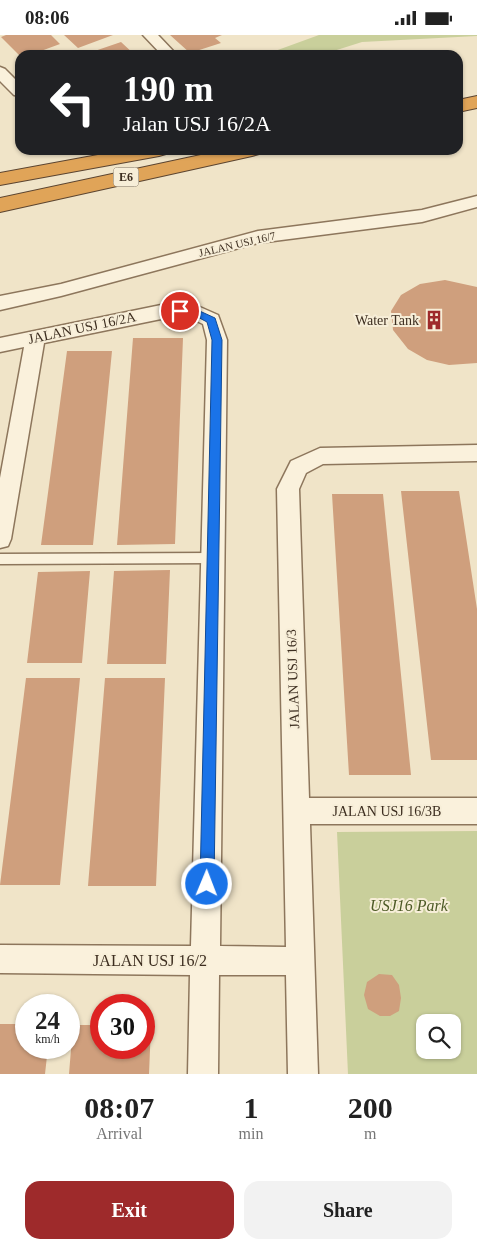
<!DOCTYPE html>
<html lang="en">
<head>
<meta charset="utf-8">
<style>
  body { margin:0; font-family:"Times New Roman",serif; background:#f2f2f2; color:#222; height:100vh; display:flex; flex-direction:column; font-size:19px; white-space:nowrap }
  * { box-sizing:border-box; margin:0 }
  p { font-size:16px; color:#767676 }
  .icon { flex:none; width:28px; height:28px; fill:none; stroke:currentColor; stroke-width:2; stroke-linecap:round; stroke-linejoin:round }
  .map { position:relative; height:1039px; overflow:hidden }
  .details { display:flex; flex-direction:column; background:#fff; flex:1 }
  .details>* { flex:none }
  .guide { position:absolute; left:15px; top:15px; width:448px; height:105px; border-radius:15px; box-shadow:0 1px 4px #0004; background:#202124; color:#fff; overflow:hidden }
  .buttons { position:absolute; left:416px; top:979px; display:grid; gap:10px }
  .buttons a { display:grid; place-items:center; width:45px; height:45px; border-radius:10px; background:#fff; box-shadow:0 1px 4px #0004; font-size:25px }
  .speed { position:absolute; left:15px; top:959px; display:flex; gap:10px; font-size:25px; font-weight:700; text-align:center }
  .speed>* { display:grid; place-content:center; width:65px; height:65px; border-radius:50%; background:#fff; box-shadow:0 1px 4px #0004; line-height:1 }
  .speed small { font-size:12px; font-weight:400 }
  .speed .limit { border:8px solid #d22; background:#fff; color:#111 }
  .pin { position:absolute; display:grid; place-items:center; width:42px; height:42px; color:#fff; margin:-21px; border:2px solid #fff; border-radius:50%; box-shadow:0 1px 5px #0007 }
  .me { position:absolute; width:55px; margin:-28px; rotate:1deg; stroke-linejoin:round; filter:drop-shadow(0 0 4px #0008) }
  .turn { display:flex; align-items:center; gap:18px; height:105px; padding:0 25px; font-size:22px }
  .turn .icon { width:65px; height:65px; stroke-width:2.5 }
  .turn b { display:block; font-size:35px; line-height:42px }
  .eta { display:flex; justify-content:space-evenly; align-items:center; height:85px; text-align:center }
  .eta b { font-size:30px; font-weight:800; line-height:35px }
  .primary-button { display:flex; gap:10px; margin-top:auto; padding:10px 25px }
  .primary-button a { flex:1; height:58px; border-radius:15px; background:#9e2a2b; color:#fff; font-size:20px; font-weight:800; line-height:58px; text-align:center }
  .primary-button a+a { background:#f2f2f2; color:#222 }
  .status { display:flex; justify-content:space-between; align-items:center; height:35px; padding:0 25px; background:#fff; direction:ltr }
  .status svg { height:14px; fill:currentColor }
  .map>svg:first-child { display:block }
  .green { fill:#c9cf9b; fill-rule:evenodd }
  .building { fill:#cf9f7d }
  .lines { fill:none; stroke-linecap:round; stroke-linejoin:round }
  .service-casing { stroke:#8d765c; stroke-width:3 }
  .minor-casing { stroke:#8d765c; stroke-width:3 }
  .motorway-casing { stroke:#5b4430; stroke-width:2 }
  .service { fill:#faf1dc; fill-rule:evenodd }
  .minor { fill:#faf1dc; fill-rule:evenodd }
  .motorway { fill:#e0a458; fill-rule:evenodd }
  .route { fill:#1a73e8; stroke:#114b97 }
  .labels { text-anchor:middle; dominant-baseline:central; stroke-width:4; stroke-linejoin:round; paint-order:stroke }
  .far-street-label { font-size:11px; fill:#3d2e20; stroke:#f7eed8 }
  .shield { fill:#f7eed8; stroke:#756857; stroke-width:1 }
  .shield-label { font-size:12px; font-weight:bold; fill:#3d2e20 }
  .poi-label { font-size:14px; fill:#3d2e20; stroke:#f7eed8; text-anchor:end }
  .street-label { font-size:14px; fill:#3d2e20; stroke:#f7eed8 }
  .near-park-label { font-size:16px; font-style:italic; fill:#4d5a26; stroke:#f7eed8 }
  .near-street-label { font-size:16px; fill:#3d2e20; stroke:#f7eed8 }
</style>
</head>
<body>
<div class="status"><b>08:06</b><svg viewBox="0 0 49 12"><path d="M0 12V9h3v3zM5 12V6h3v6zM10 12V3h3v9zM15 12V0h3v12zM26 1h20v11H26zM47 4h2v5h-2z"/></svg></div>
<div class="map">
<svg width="477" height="1039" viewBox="0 0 477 1039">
  <rect width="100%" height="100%" fill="#f0e4c8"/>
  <path class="green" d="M319,0H477V1L362,7L321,20H264Z
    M477,796V1039H348L337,797ZM425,988H452V1015H425Z"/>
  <path class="building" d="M6,0H51L60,9L30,20H19L1,2Z
    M64,0H113L78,13Z
    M170,0H222L215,3L221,8L190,18Z
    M121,7L135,20H83Z
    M445,245L477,252V328L449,330L427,325L408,314L393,295L391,276L401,260L420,249Z
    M133,303H183L175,509L117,510Z
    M67,316H112L93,510H41Z
    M401,456H459L477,574V725H431Z
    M332,459H383L411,740H349Z
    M170,535L166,629H107L114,536Z
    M90,536L82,628H27L38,537Z
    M26,643H80L60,850H0Z
    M105,643H165L156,851H88Z
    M379,939L392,940L399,950L401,963L399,976L390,981H380L368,974L364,960L367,947Z
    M0,989H26V1012H48L45,1039H0Z
    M73,990H101V1012H144V990H151L149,1039H69Z"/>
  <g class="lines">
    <defs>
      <path id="service" d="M213,518L217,520L219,523L217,526L213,528L0,529V519Z"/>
      <path id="minor" d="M143,0H158L177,20H162Z
        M0,32L5,34L20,49V61L14,60L0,46Z
        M477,161V172L422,187L258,208L61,261L0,275V261L61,249L258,196L422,175Z
        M166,269H193L218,280L227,305L220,911L286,912L277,454L291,426L320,413L477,410V426L323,429L306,438L299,454L309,763H477V789H310L318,1039H288L286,940H219L218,1039H188L190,940L0,938V910L191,911L207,305L203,289L190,283H166L44,308L11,504L8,511L0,513V443L24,312L0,317V303Z"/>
      <path id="motorway" d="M477,61V73L458,77V65Z
        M125,115H169L166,119L159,121L0,150V138Z
        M224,115H262L259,119L252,121L0,177V163Z"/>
    </defs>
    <use href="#service" class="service-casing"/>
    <use href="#minor" class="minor-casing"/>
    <use href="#motorway" class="motorway-casing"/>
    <use href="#service" class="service"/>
    <use href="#minor" class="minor"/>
    <use href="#motorway" class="motorway"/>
  </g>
  <path class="route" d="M180,273H193L215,283L222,305L214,849L212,854L207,856L202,854L200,849L212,305L207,287L192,279L176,278L175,276Z"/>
  <defs>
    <symbol id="building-bare" viewBox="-9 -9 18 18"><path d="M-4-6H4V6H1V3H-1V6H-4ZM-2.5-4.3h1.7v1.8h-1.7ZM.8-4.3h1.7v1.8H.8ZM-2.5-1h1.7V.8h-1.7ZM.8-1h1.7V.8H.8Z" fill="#9e2a2b" stroke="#f7eed8" stroke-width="2.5" paint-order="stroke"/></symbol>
  </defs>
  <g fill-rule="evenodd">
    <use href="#building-bare" x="420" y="271" width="28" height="28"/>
  </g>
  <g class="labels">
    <g class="far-street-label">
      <text transform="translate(237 209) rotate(-13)">JALAN USJ 16/7</text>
    </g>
    <rect class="shield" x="113.5" y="132.5" width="25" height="19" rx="4"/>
    <g class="shield-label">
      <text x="126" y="142">E6</text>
    </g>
    <g class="poi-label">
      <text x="419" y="285">Water Tank</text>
    </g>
    <g class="street-label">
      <text transform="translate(82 293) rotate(-12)">JALAN USJ 16/2A</text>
      <text transform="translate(293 644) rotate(-92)">JALAN USJ 16/3</text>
      <text x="387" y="776">JALAN USJ 16/3B</text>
    </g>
    <g class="near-park-label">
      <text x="409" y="870">USJ16 Park</text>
    </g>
    <g class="near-street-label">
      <text x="150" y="925">JALAN USJ 16/2</text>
    </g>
  </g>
</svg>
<div class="buttons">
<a><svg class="icon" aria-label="search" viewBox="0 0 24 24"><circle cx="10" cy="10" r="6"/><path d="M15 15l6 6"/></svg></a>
</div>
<div class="speed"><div>24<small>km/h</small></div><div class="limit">30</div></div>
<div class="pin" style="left:180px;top:276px;background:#d93025"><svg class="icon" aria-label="arrive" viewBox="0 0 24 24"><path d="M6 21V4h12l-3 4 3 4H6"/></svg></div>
<svg class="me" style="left:207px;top:849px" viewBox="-20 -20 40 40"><circle r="17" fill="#1a73e8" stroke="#fff" stroke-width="3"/><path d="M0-11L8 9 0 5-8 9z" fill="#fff"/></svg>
<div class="guide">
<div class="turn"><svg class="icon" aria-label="left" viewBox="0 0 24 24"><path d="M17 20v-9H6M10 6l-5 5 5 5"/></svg><div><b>190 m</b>Jalan USJ 16/2A</div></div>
</div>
</div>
<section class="details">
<div class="eta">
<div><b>08:07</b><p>Arrival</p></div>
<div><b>1</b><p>min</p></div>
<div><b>200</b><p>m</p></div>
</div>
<div class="primary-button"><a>Exit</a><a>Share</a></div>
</section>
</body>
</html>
